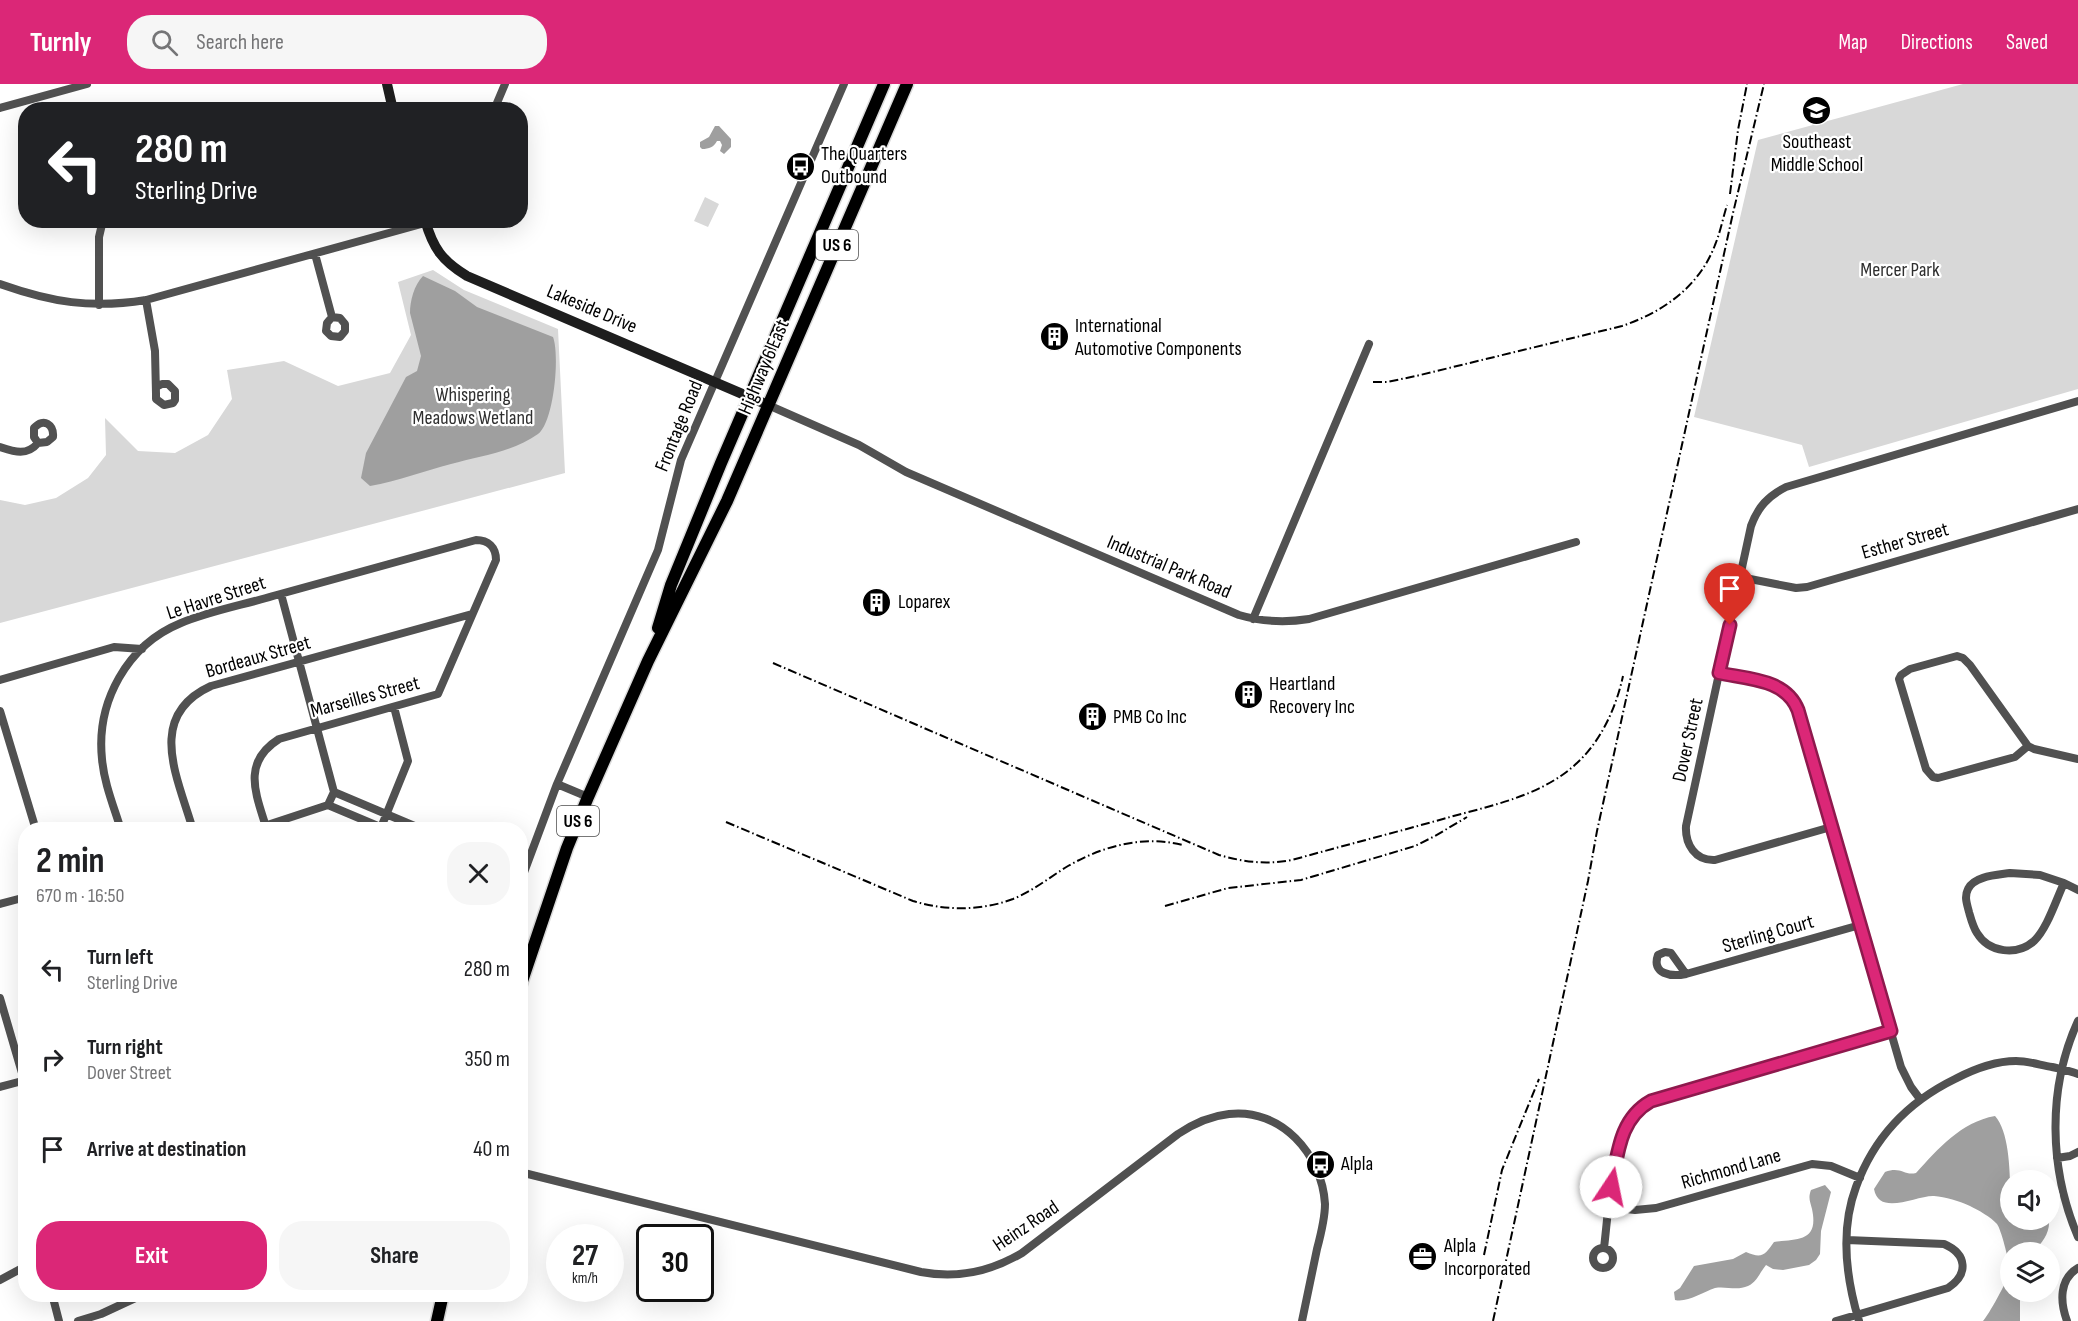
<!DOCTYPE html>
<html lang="en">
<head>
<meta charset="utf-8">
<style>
  body { margin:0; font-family:"Sofia Sans Condensed",sans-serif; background:#f6f6f6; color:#202124; height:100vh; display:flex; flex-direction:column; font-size:22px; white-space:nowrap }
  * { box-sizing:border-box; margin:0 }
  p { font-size:20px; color:#757577 }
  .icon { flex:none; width:33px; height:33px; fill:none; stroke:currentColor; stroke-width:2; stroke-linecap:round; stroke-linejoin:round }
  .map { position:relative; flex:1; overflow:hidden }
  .panel { position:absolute; left:18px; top:738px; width:510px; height:480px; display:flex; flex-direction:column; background:#fff; border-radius:24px; box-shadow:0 6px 24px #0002 }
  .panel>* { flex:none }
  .hud { position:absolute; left:18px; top:18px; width:510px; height:126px; border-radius:24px; box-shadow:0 6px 24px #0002; background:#202124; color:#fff; overflow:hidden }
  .buttons { position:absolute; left:2000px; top:1086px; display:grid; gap:12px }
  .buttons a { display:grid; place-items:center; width:60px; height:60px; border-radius:50%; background:#fff; box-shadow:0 6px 24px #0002; font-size:30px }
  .speed { position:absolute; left:546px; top:1140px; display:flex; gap:12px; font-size:30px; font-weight:700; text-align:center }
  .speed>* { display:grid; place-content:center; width:78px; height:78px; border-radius:50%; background:#fff; box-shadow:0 6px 24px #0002; line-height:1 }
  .speed small { font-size:15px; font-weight:400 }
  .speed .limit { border:3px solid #111; border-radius:9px; background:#fff; color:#111 }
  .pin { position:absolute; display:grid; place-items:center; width:51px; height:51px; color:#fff; margin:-62px -26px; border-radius:50% 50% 50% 0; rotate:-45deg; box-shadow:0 0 6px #0007 }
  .pin .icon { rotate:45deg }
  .me { position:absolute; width:66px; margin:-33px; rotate:11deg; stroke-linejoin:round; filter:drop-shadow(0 0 4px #0008) }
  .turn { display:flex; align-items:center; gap:21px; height:126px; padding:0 18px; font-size:27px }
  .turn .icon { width:78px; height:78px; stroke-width:2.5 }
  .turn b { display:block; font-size:42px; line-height:51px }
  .round { display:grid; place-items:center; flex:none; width:63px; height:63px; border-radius:24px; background:#f6f6f6 }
  .summary { display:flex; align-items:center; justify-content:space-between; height:102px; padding:0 18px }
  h1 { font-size:36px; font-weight:700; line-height:45px }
  .button { display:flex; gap:12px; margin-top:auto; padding:12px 18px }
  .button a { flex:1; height:69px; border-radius:24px; background:#db2777; color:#fff; font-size:24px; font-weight:700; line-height:69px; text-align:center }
  .button a+a { background:#f6f6f6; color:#202124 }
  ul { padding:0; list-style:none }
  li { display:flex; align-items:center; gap:18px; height:90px; padding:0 18px }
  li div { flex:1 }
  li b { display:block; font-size:22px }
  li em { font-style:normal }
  header { display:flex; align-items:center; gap:36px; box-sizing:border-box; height:84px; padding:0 30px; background:#db2777; color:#fff }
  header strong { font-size:28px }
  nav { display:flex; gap:33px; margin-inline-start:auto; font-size:21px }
  .search { width:420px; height:54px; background:#f6f6f6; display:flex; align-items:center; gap:15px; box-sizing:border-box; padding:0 21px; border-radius:24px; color:#757577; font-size:22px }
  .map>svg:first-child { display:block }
  .green { fill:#d8d8d8 }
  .water { fill:#9f9f9f }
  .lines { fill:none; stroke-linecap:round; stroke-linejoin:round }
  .primary-casing { stroke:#dbdbdb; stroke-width:15 }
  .street { stroke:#515151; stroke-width:8 }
  .secondary { stroke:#1e1e1e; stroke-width:10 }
  .primary { stroke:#000; stroke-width:12 }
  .rail { stroke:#000; stroke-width:2; stroke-dasharray:9 3 1.5 3; stroke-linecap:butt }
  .route-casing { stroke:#8e194d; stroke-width:15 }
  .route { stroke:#db2777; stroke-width:10 }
  .labels { text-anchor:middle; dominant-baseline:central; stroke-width:4.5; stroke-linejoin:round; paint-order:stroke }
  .shield { fill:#fff; stroke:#4c4c4c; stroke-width:1.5 }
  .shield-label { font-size:18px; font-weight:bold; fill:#000 }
  .poi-label { font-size:20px; fill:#000; stroke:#fff; text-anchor:start }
  .park-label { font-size:20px; fill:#2f2f2f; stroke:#fff }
  .street-label { font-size:20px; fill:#000; stroke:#fff }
</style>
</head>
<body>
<header>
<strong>Turnly</strong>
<div class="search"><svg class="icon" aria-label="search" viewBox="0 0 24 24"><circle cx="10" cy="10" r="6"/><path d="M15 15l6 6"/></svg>Search here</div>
<nav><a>Map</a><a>Directions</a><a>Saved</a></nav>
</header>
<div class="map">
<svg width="2078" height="1237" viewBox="0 0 2078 1237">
  <rect width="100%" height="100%" fill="#fff"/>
  <path class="green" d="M1963,0H2078V305L1809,383L1802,361L1694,333L1758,56Z
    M705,113L719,120L708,143L694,137Z
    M433,186L464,206L558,245L565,389L0,539V416L25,421L56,414L88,394L106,371L105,334L138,367L175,369L208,351L232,315L227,286L284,277L338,302L390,289L411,251L398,198Z"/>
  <path class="water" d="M715,42H719L731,55V63L724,70L720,67L722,61L720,57H717C714,63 709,65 702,65L700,63V58L709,53Z
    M423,192L455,207L477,223L553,253C560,271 554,338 538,350C513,368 479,372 451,380C424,387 398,397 370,402L361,394L366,369L406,293L417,287L421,272L410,229C410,217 414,201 423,192Z
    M1995,1032C2013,1052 2010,1109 2010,1136H2049C2050,1150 2042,1158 2034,1168H2010V1208H2020V1237H1983C1988,1232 2008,1196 2009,1189C2011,1182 2001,1145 1997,1140C1991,1133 1978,1126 1970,1122C1960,1117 1945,1113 1934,1112C1917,1111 1879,1133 1874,1105L1885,1088C1901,1082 1904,1092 1916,1089C1938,1065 1961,1038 1995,1032Z
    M1825,1101L1831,1108L1821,1147L1820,1170L1816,1176L1809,1181L1783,1186L1773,1185L1766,1181C1760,1188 1757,1198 1748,1202C1737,1207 1726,1202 1715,1204C1703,1208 1687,1219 1675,1216L1674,1208L1680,1204L1694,1182L1733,1175L1746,1168C1762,1175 1765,1171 1774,1158C1798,1155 1819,1158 1812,1125C1810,1117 1808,1114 1811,1106Z"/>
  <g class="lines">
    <defs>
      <path id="primary" d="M658,544L671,501L721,379L884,0
        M520,903L567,764L588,713L648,577L727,417L907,0
        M437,1237L443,1210"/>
    </defs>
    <use href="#primary" class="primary-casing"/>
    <path class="street" d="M0,24L87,0
      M494,26L505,0
      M315,170L332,233L327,239L326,247L331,252L340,253L345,247V240L340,234L332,233
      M0,200C51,218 91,225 146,216L425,139
      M146,216L155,267L156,310V315L164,321L173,319L175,316V307L168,300H162L156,303
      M99,221V153L103,136
      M768,321L859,361L906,388L1239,531C1263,538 1284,539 1309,535L1576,458
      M0,363C15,368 27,372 38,359L47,358L53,353C54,341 44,333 34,344V353L38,359
      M1740,493L1796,504L1807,503L2078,425
      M281,510L334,708L328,721
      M1253,535L1369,260
      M1957,572L1963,574L1970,581L2028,662L2015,673L1938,694L1933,693L1926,685L1899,595L1901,591L1910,585Z
      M1719,589L1777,601L1795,617L1901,983L1911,1003L1920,1015
      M0,596L114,563L142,565
      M0,627L36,746
      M2028,662L2034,665L2078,675
      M557,700L588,713
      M334,708L424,746
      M328,721L385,745
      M1831,743L1715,776C1695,777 1685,760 1686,742L1751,442C1758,423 1768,412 1786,403L2078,317
      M121,746C114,723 104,699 102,675C96,618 127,561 181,539C210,527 243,521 273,512C340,493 408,475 476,456C488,456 496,463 496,476L438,610L279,655C241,679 256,710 267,746
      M193,746C178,694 145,632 211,602L472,530
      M252,746L328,721
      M380,746L408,677L394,623
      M2010,789L2040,791L2064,799C2056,816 2047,845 2034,857C2017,872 1989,869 1977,849C1973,843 1971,835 1969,828C1967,820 1964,813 1968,805C1974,792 1997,791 2010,789Z
      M520,799L557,700L658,466L681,376L844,0
      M2064,799L2078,806
      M0,820L26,813
      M1686,890L1671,869L1665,868L1658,871C1651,890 1671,893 1686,890L1860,841
      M0,914L24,996
      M2078,937C2047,1005 2049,1085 2078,1153
      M0,1003L26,996
      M2057,1074L2070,1072L2078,1068
      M520,1088L921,1188C958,1195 990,1188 1022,1169L1178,1050C1193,1040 1210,1032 1229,1030C1281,1024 1322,1070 1325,1120C1325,1135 1321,1150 1317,1165C1312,1189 1307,1213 1302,1237
      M1609,1123L1635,1126L1656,1124L1812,1080L1831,1082L1860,1094
      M1604,1164C1608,1132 1612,1058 1631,1033C1639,1023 1650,1017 1662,1013L1891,947
      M1593 1174a10 10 0 1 1 20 0a10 10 0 1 1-20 0Z
      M0,1196L26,1182
      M52,1210L59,1237
      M78,1237L101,1230L144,1210
      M1836,1237L1948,1204C1969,1190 1967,1170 1944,1160L1847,1156
      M1859,1237C1846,1194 1840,1146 1856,1103C1874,1053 1908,1018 1955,995C1974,985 1994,977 2016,977C2028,977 2040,981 2052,983C2060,985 2070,987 2078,990
      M2067,1237C2060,1218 2059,1195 2078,1184"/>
    <path class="secondary" d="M387,0L393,26
      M425,136C433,164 442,177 467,192L768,321"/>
    <use href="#primary" class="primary"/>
    <path class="rail" d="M1730,110L1738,46L1747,0
      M1373,298H1387L1416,292L1622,242C1663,228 1699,203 1715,161C1720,149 1723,134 1727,121
      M773,579L1219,771C1244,778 1266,781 1292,776C1342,762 1393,749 1443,735C1488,722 1541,713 1577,679C1601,657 1616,624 1623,592
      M726,738L913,817C946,827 981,827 1013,815C1033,807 1050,793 1068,782C1103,762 1143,751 1183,761
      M1165,822L1228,804L1301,796L1415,762L1435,752L1467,733
      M1484,1171L1502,1086L1539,995
      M1493,1237L1588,797L1597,747L1733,129L1764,0"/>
  </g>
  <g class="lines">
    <defs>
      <path id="route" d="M1611,1103C1618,1070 1619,1035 1651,1017L1891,947L1798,626C1786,595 1748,595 1719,589L1730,541"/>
    </defs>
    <use href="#route" class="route-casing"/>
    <use href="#route" class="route"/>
  </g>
  <defs>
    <symbol id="school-disc" viewBox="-11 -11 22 22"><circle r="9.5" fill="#000" stroke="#fff"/><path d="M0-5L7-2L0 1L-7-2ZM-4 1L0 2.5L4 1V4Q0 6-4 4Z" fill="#fff"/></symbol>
    <symbol id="bus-disc" viewBox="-11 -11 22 22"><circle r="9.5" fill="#000" stroke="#fff"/><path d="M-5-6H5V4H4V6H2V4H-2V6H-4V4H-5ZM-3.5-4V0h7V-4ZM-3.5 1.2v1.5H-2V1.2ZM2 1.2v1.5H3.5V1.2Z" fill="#fff"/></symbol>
    <symbol id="building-disc" viewBox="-11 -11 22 22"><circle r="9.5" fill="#000" stroke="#fff"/><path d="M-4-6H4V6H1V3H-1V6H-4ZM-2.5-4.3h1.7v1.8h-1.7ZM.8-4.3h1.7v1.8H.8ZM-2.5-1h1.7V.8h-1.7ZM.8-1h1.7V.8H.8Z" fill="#fff"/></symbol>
    <symbol id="office-disc" viewBox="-11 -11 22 22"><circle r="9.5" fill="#000" stroke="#fff"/><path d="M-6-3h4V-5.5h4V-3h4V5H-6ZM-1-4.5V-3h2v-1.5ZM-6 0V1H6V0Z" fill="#fff"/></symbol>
  </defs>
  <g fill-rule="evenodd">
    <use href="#school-disc" x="1800" y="10" width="33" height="33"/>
    <use href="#bus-disc" x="784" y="66" width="33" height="33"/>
    <use href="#building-disc" x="1038" y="236" width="33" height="33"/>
    <use href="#building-disc" x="860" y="502" width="33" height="33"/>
    <use href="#building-disc" x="1232" y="594" width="33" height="33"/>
    <use href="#building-disc" x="1076" y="616" width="33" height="33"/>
    <use href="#bus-disc" x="1304" y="1064" width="33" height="33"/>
    <use href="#office-disc" x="1406" y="1156" width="33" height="33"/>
  </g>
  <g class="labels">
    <g class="shield">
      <rect x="816" y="146" width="42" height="30" rx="4.5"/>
      <rect x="557" y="722" width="42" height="30" rx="4.5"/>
    </g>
    <g class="shield-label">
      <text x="837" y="161">US 6</text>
      <text x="578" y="737">US 6</text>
    </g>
    <g class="poi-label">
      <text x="1817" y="58" text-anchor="middle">Southeast<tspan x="1817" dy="23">Middle School</tspan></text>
      <text x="821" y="70">The Quarters<tspan x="821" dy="23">Outbound</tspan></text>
      <text x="1075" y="242">International<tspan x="1075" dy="23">Automotive Components</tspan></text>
      <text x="898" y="518">Loparex</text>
      <text x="1269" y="600">Heartland<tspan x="1269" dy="23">Recovery Inc</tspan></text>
      <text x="1113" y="633">PMB Co Inc</text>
      <text x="1341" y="1080">Alpla</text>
      <text x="1444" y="1162">Alpla<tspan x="1444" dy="23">Incorporated</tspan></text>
    </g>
    <g class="park-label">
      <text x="1900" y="186">Mercer Park</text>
      <text x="473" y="311">Whispering<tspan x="473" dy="23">Meadows Wetland</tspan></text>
    </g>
    <g class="street-label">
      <text transform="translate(592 225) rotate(23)">Lakeside Drive</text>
      <text transform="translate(764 283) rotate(-67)">Highway 6 East</text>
      <text transform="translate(679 342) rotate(-68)">Frontage Road</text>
      <text transform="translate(1905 457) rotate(-16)">Esther Street</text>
      <text transform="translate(1169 483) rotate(23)">Industrial Park Road</text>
      <text transform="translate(216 514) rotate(-18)">Le Havre Street</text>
      <text transform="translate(258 573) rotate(-16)">Bordeaux Street</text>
      <text transform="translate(365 613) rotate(-15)">Marseilles Street</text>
      <text transform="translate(1688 656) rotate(-78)">Dover Street</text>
      <text transform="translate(1768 850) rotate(-16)">Sterling Court</text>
      <text transform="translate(1731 1085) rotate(-16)">Richmond Lane</text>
      <text transform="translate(1026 1142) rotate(-34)">Heinz Road</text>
    </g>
  </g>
</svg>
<div class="buttons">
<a><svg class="icon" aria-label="sound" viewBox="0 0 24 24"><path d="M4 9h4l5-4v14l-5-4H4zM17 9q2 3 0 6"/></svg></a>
<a><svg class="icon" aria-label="layers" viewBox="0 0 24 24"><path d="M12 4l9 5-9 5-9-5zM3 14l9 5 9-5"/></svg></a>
</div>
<div class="speed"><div>27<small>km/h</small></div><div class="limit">30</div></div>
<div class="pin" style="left:1730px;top:541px;background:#d93025"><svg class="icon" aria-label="arrive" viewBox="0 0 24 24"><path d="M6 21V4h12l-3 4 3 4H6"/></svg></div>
<svg class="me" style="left:1611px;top:1103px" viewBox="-20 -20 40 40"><circle r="19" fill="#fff"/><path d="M0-13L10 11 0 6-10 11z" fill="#db2777"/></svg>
<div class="hud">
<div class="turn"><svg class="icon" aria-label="left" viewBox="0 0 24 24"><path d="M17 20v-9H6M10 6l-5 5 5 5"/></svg><div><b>280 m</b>Sterling Drive</div></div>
</div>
<section class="panel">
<div class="summary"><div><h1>2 min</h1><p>670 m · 16:50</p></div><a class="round"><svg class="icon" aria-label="close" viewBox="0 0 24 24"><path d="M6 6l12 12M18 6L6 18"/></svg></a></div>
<ul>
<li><svg class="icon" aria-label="left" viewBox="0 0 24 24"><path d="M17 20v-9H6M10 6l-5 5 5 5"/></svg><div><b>Turn left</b><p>Sterling Drive</p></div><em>280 m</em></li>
<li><svg class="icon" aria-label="right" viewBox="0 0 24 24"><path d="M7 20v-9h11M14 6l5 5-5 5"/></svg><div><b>Turn right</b><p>Dover Street</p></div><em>350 m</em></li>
<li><svg class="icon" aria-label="arrive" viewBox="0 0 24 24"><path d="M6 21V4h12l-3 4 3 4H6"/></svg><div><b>Arrive at destination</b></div><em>40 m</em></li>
</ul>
<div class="button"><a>Exit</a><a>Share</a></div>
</section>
</div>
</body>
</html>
